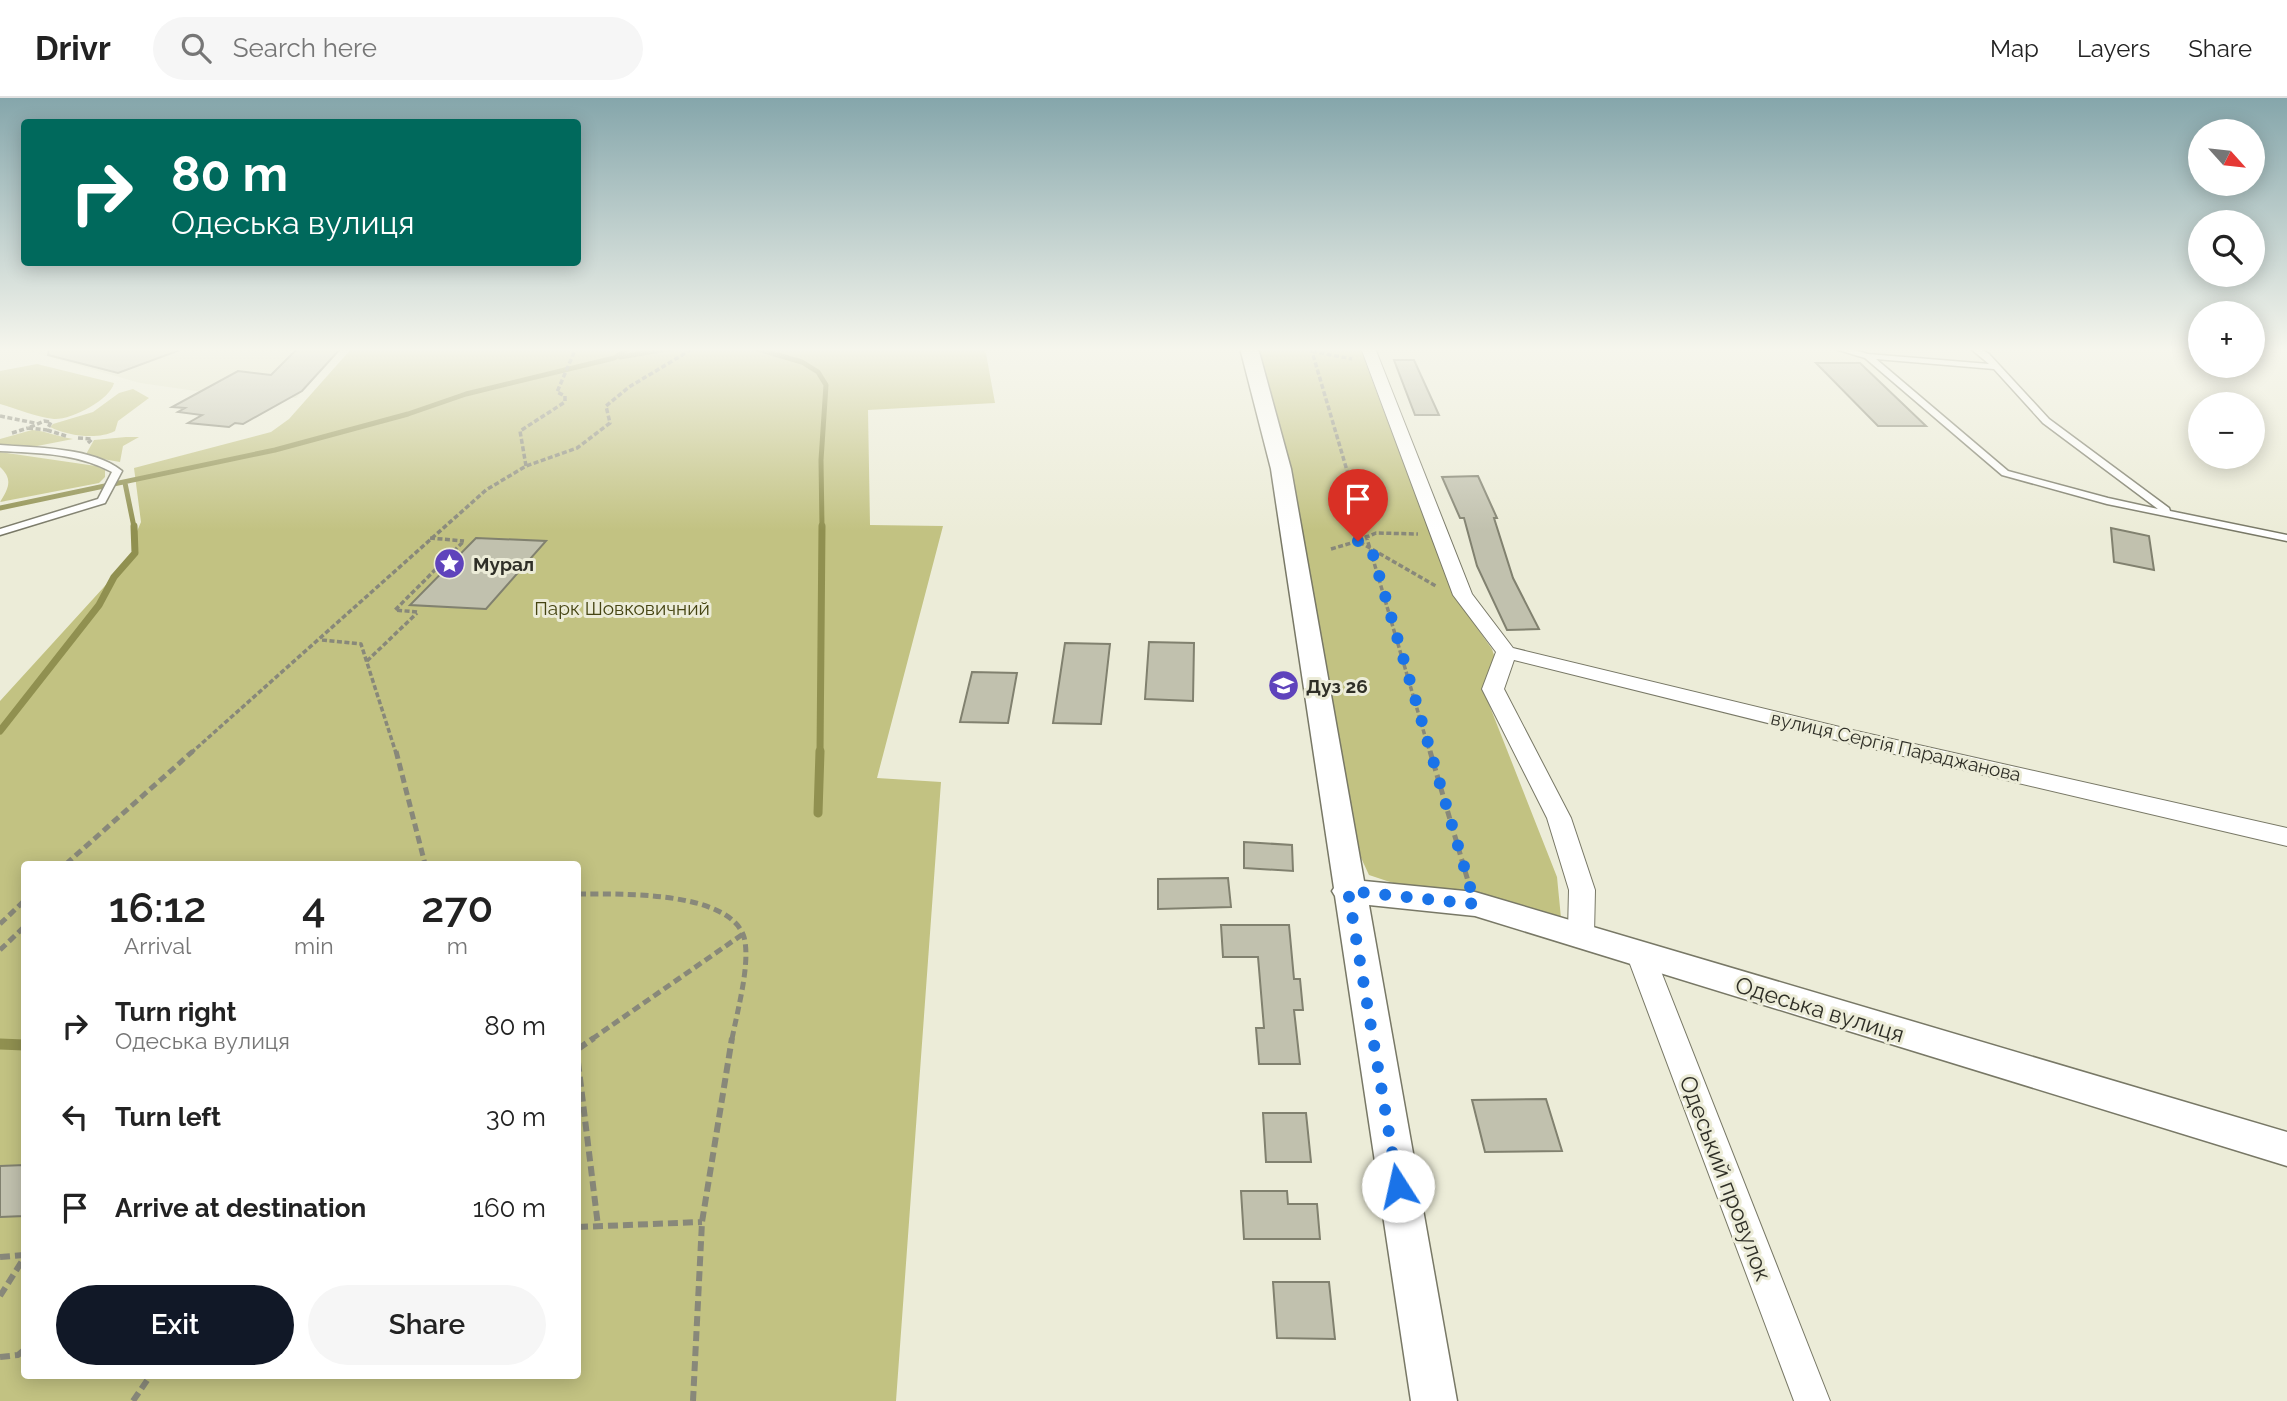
<!DOCTYPE html>
<html lang="en">
<head>
<meta charset="utf-8">
<style>
  body { margin:0; font-family:Raleway,sans-serif; background:#f6f6f6; color:#222; height:100vh; display:flex; flex-direction:column; font-size:26px; white-space:nowrap }
  * { box-sizing:border-box; margin:0 }
  p { font-size:23px; color:#767676 }
  .icon { flex:none; width:38px; height:38px; fill:none; stroke:currentColor; stroke-width:2; stroke-linecap:round; stroke-linejoin:round }
  .map { position:relative; flex:1; overflow:hidden }
  .panel { position:absolute; left:21px; top:763px; width:560px; height:518px; display:flex; flex-direction:column; background:#fff; border-radius:7px; box-shadow:0 4px 18px #0003 }
  .panel>* { flex:none }
  .top-card { position:absolute; left:21px; top:21px; width:560px; height:147px; border-radius:7px; box-shadow:0 4px 18px #0003; background:#00695c; color:#fff; overflow:hidden }
  .needle { width:46px; rotate:117deg }
  .fabs { position:absolute; left:2188px; top:21px; display:grid; gap:14px }
  .fabs a { display:grid; place-items:center; width:77px; height:77px; border-radius:50%; background:#fff; box-shadow:0 4px 18px #0003; font-size:35px }
  .pin { position:absolute; display:grid; place-items:center; width:60px; height:60px; color:#fff; margin:-72px -30px; border-radius:50% 50% 50% 0; rotate:-45deg; box-shadow:0 0 7px #0007 }
  .pin .icon { rotate:45deg }
  .me { position:absolute; width:77px; margin:-38px; rotate:350deg; stroke-linejoin:round; filter:drop-shadow(0 0 5px #0008) }
  .turn { display:flex; align-items:center; gap:24px; height:147px; padding:0 35px; font-size:32px }
  .turn .icon { width:91px; height:91px; stroke-width:2.5 }
  .turn b { display:block; font-size:49px; line-height:60px }
  .eta { display:flex; justify-content:space-evenly; align-items:center; height:119px; text-align:center }
  .eta b { font-size:42px; font-weight:600; line-height:49px }
  .button { display:flex; gap:14px; margin-top:auto; padding:14px 35px }
  .button a { flex:1; height:80px; border-radius:42px; background:#111827; color:#fff; font-size:28px; font-weight:600; line-height:80px; text-align:center }
  .button a+a { background:#f6f6f6; color:#222 }
  ul { padding:0; list-style:none }
  li { display:flex; align-items:center; gap:21px; height:91px; padding:0 35px }
  li div { flex:1 }
  li b { display:block; font-size:26px }
  li em { font-style:normal }
  header { display:flex; align-items:center; gap:42px; box-sizing:border-box; height:98px; padding:0 35px; background:#fff; border-bottom:2px solid #e0e0e0 }
  header strong { font-size:33px }
  nav { display:flex; gap:38px; margin-inline-start:auto; font-size:24px }
  .search { width:490px; height:63px; background:#f6f6f6; display:flex; align-items:center; gap:18px; box-sizing:border-box; padding:0 24px; border-radius:38px; color:#767676; font-size:26px }
  .map>svg:first-child { display:block }
  .built { fill:#e0e1c5 }
  .green { fill:#c2c282; fill-rule:evenodd }
  .lines { fill:none; stroke-linecap:round; stroke-linejoin:round }
  .stream-far3 { stroke:#909050; stroke-width:5 }
  .stream-far2 { stroke:#909050; stroke-width:7 }
  .stream-far1 { stroke:#909050; stroke-width:9 }
  .stream { stroke:#909050; stroke-width:11 }
  .building { fill:#c1c1ae; stroke:#81816f; stroke-width:2 }
  .service-casing { stroke:#787866; stroke-width:3 }
  .minor-casing { stroke:#787866; stroke-width:2 }
  .tertiary-casing { stroke:#787866; stroke-width:3 }
  .path-far2 { stroke:#88887a; stroke-width:3.5; stroke-dasharray:5 2.5; stroke-linecap:butt }
  .path-far1 { stroke:#88887a; stroke-width:5; stroke-dasharray:8 4.5; stroke-linecap:butt }
  .path { stroke:#88887a; stroke-width:6; stroke-dasharray:10 5; stroke-linecap:butt }
  .service { fill:#fff; fill-rule:evenodd }
  .minor { fill:#fff; fill-rule:evenodd }
  .tertiary { fill:#fff; fill-rule:evenodd }
  .route { stroke:#1a73e8; stroke-width:12; stroke-dasharray:0 21.6 }
  .labels { text-anchor:middle; dominant-baseline:central; stroke-width:6; stroke-linejoin:round; paint-order:stroke }
  .poi-label { font-size:19px; font-weight:bold; fill:#2f2f27; stroke:#ececd8; text-anchor:start }
  .park-label { font-size:19px; fill:#454412; stroke:#ececd8 }
  .street-label { font-size:19px; fill:#2f2f27; stroke:#ececd8 }
  .near-street-label { font-size:23px; fill:#2f2f27; stroke:#ececd8 }
</style>
</head>
<body>
<header>
<strong>Drivr</strong>
<div class="search"><svg class="icon" aria-label="search" viewBox="0 0 24 24"><circle cx="10" cy="10" r="6"/><path d="M15 15l6 6"/></svg>Search here</div>
<nav><a>Map</a><a>Layers</a><a>Share</a></nav>
</header>
<div class="map">
<svg width="2287" height="1303" viewBox="0 0 2287 1303">
  <rect width="100%" height="100%" fill="#ececd8"/>
  <path class="built" d="M18,250H343L296,300L224,297L140,285Z"/>
  <path class="green" d="M352,250H985L995,305L868,312L870,427L943,428L877,680L941,684L896,1303H0V603L135,455V438L141,424L134,370L271,334L289,321ZM24,766H578V1278H24Z
    M1258,250H1360L1453,496L1492,551L1496,563L1483,591L1557,779L1561,820L1429,797L1369,777L1357,751L1286,351Z
    M37,266L114,285C110,302 71,322 54,321C36,319 18,311 0,306V273Z
    M133,291L149,300L118,323L115,333C98,342 68,338 50,329L53,326L93,314L119,295Z
    M32,332C46,333 59,339 73,341L32,349L0,348V341Z
    M126,339H139L123,348L120,364L85,358L94,342Z
    M0,354L96,368L105,372V379L99,385L0,404C9,390 13,381 0,369Z"/>
  <g class="lines">
    <path class="stream-far3" d="M754,250L802,264L818,274L826,287L821,362L822,429
      M620,259L673,250
      M125,385L134,429
      M0,410L275,352L408,316L466,296L614,260L629,250"/>
    <path class="stream-far2" d="M0,633L99,507L114,479L135,455L134,428
      M820,655L822,428"/>
    <path class="stream-far1" d="M818,715L820,653"/>
    <path class="stream" d="M0,946L24,947"/>
  </g>
  <path class="building" d="M49,250H179L180,252L118,275L48,257Z
    M298,250H341L302,293L243,326L235,325L229,329L188,325L202,317L178,314L185,310L172,309L238,273L271,277Z
    M1394,262H1414L1439,317H1415Z
    M1816,265H1860L1926,328H1878Z
    M1478,378L1497,420H1494L1513,480L1539,531L1507,532L1477,468L1464,420H1460L1442,379Z
    M2111,430L2149,438L2154,472L2114,464Z
    M476,440L546,443L486,511L410,507Z
    M1149,544L1194,545L1193,603L1145,601Z
    M1065,545L1110,546L1101,626L1053,625Z
    M972,574L1017,575L1008,625L960,624Z
    M1244,744L1292,747L1293,773L1244,770Z
    M1228,780L1231,809L1158,811V781Z
    M1221,827H1289L1294,881H1300L1303,912H1294L1300,966H1259L1256,930H1264L1258,859H1223Z
    M1546,1001L1562,1053L1485,1054L1472,1002Z
    M1263,1015H1306L1311,1064H1266Z
    M24,1067V1118L0,1119V1068Z
    M1241,1093H1287L1288,1106H1317L1320,1141H1244Z
    M1273,1184H1329L1335,1241L1277,1240Z"/>
  <g class="lines">
    <defs>
      <path id="service" d="M1832,250H1846L1868,256L1989,266L1970,250H1979L1989,256L2049,321L2169,410L2170,413L2287,437V443L2107,406L2002,377L1865,260ZM1876,261L1994,271L2043,325L2158,411L2108,400L2008,373Z
        M0,347C37,350 92,349 122,373L105,405L0,437V431L98,401L112,374C77,355 38,355 0,353Z"/>
      <path id="minor" d="M1361,250H1375L1472,496L1513,550L1852,632L2287,730V748L1852,646L1514,562L1504,591L1571,720L1595,792L1594,836L1587,846L1578,849L1569,846L1565,839L1568,833L1569,792L1547,720L1482,591L1496,554L1453,497Z
        M1641,848L1651,851L1655,858L1830,1303H1794L1627,858L1631,851Z"/>
      <path id="tertiary" d="M1240,250H1258L1291,371L1364,783L1475,794L2287,1034V1068L1475,818L1369,807L1457,1303H1411L1335,798L1332,793L1334,790L1271,371Z"/>
    </defs>
    <use href="#service" class="service-casing"/>
    <use href="#minor" class="minor-casing"/>
    <use href="#tertiary" class="tertiary-casing"/>
    <path class="path-far2" d="M1311,250L1430,655
      M1312,253L1352,261
      M0,318L35,325
      M44,323L51,324L47,332L28,330Z
      M47,332L66,338
      M12,335L28,330
      M78,340L92,341L88,345
      M526,368L520,333L565,304V298L557,294L576,250
      M430,440L464,443
      M1358,443L1376,435L1418,436
      M1331,451L1358,443L1436,488
      M417,514L395,512L464,443
      M322,542L361,546L396,655
      M367,563L417,515
      M191,655L486,392L526,368L577,350L610,325L606,308L629,289L694,250"/>
    <path class="path-far1" d="M396,653L425,766
      M1430,653L1468,783
      M66,766L193,653
      M578,796C617,796 729,792 744,839C751,865 737,914 732,941
      M0,826L24,803
      M0,852L24,829
      M592,941L743,836"/>
    <path class="path" d="M578,951L594,940
      M578,964L598,1128
      M578,1129L702,1124
      M0,1159L24,1157
      M0,1198L24,1160
      M0,1259L18,1257L24,1252
      M133,1303L150,1278
      M693,1303L702,1124L732,940"/>
    <use href="#service" class="service"/>
    <use href="#minor" class="minor"/>
    <use href="#tertiary" class="tertiary"/>
  </g>
  <linearGradient id="sky" x2="0" y2="1"><stop stop-color="#85a6ab"/><stop offset="0.58" stop-color="#f6f6ed"/><stop offset="1" stop-color="#f6f6ed" stop-opacity="0"/></linearGradient>
  <rect width="2287" height="433" fill="url(#sky)"/>
  <g class="lines">
    <path class="route" d="M1358,443L1372,453L1475,806L1348,793L1398,1088"/>
  </g>
  <defs>
    <symbol id="sight-disc" viewBox="-11 -11 22 22"><circle r="9.5" fill="#5f43bc" stroke="#ececd8"/><path d="M0-6L1.8-2.2L6-1.7L2.9 1.2L3.7 5.4L0 3.3L-3.7 5.4L-2.9 1.2L-6-1.7L-1.8-2.2Z" fill="#fff"/></symbol>
    <symbol id="school-disc" viewBox="-11 -11 22 22"><circle r="9.5" fill="#5f43bc" stroke="#ececd8"/><path d="M0-5L7-2L0 1L-7-2ZM-4 1L0 2.5L4 1V4Q0 6-4 4Z" fill="#fff"/></symbol>
  </defs>
  <g fill-rule="evenodd">
    <use href="#sight-disc" x="432" y="448" width="35" height="35"/>
    <use href="#school-disc" x="1266" y="570" width="35" height="35"/>
  </g>
  <g class="labels">
    <g class="poi-label">
      <text x="473" y="466">Мурал</text>
      <text x="1306" y="588">Дуз 26</text>
    </g>
    <g class="park-label">
      <text x="622" y="510">Парк Шовковичний</text>
    </g>
    <g class="street-label">
      <text transform="translate(1896 648) rotate(13)">вулиця Сергія Параджанова</text>
    </g>
    <g class="near-street-label">
      <text transform="translate(1820 911) rotate(17)">Одеська вулиця</text>
      <text transform="translate(1726 1080) rotate(69)">Одеський провулок</text>
    </g>
  </g>
</svg>
<div class="fabs">
<a><svg class="needle" viewBox="-14 -14 28 28"><path d="M0-13l5 13h-10z" fill="#e53935"/><path d="M0 13l5-13h-10z" fill="#767676"/></svg></a>
<a><svg class="icon" aria-label="search" viewBox="0 0 24 24"><circle cx="10" cy="10" r="6"/><path d="M15 15l6 6"/></svg></a>
<a>+</a>
<a>−</a>
</div>
<div class="pin" style="left:1358px;top:443px;background:#d93025"><svg class="icon" aria-label="arrive" viewBox="0 0 24 24"><path d="M6 21V4h12l-3 4 3 4H6"/></svg></div>
<svg class="me" style="left:1398px;top:1088px" viewBox="-20 -20 40 40"><circle r="19" fill="#fff"/><path d="M0-13L10 11 0 6-10 11z" fill="#1a73e8"/></svg>
<div class="top-card">
<div class="turn"><svg class="icon" aria-label="right" viewBox="0 0 24 24"><path d="M7 20v-9h11M14 6l5 5-5 5"/></svg><div><b>80 m</b>Одеська вулиця</div></div>
</div>
<section class="panel">
<div class="eta">
<div><b>16:12</b><p>Arrival</p></div>
<div><b>4</b><p>min</p></div>
<div><b>270</b><p>m</p></div>
</div>
<ul>
<li><svg class="icon" aria-label="right" viewBox="0 0 24 24"><path d="M7 20v-9h11M14 6l5 5-5 5"/></svg><div><b>Turn right</b><p>Одеська вулиця</p></div><em>80 m</em></li>
<li><svg class="icon" aria-label="left" viewBox="0 0 24 24"><path d="M17 20v-9H6M10 6l-5 5 5 5"/></svg><div><b>Turn left</b></div><em>30 m</em></li>
<li><svg class="icon" aria-label="arrive" viewBox="0 0 24 24"><path d="M6 21V4h12l-3 4 3 4H6"/></svg><div><b>Arrive at destination</b></div><em>160 m</em></li>
</ul>
<div class="button"><a>Exit</a><a>Share</a></div>
</section>
</div>
</body>
</html>
